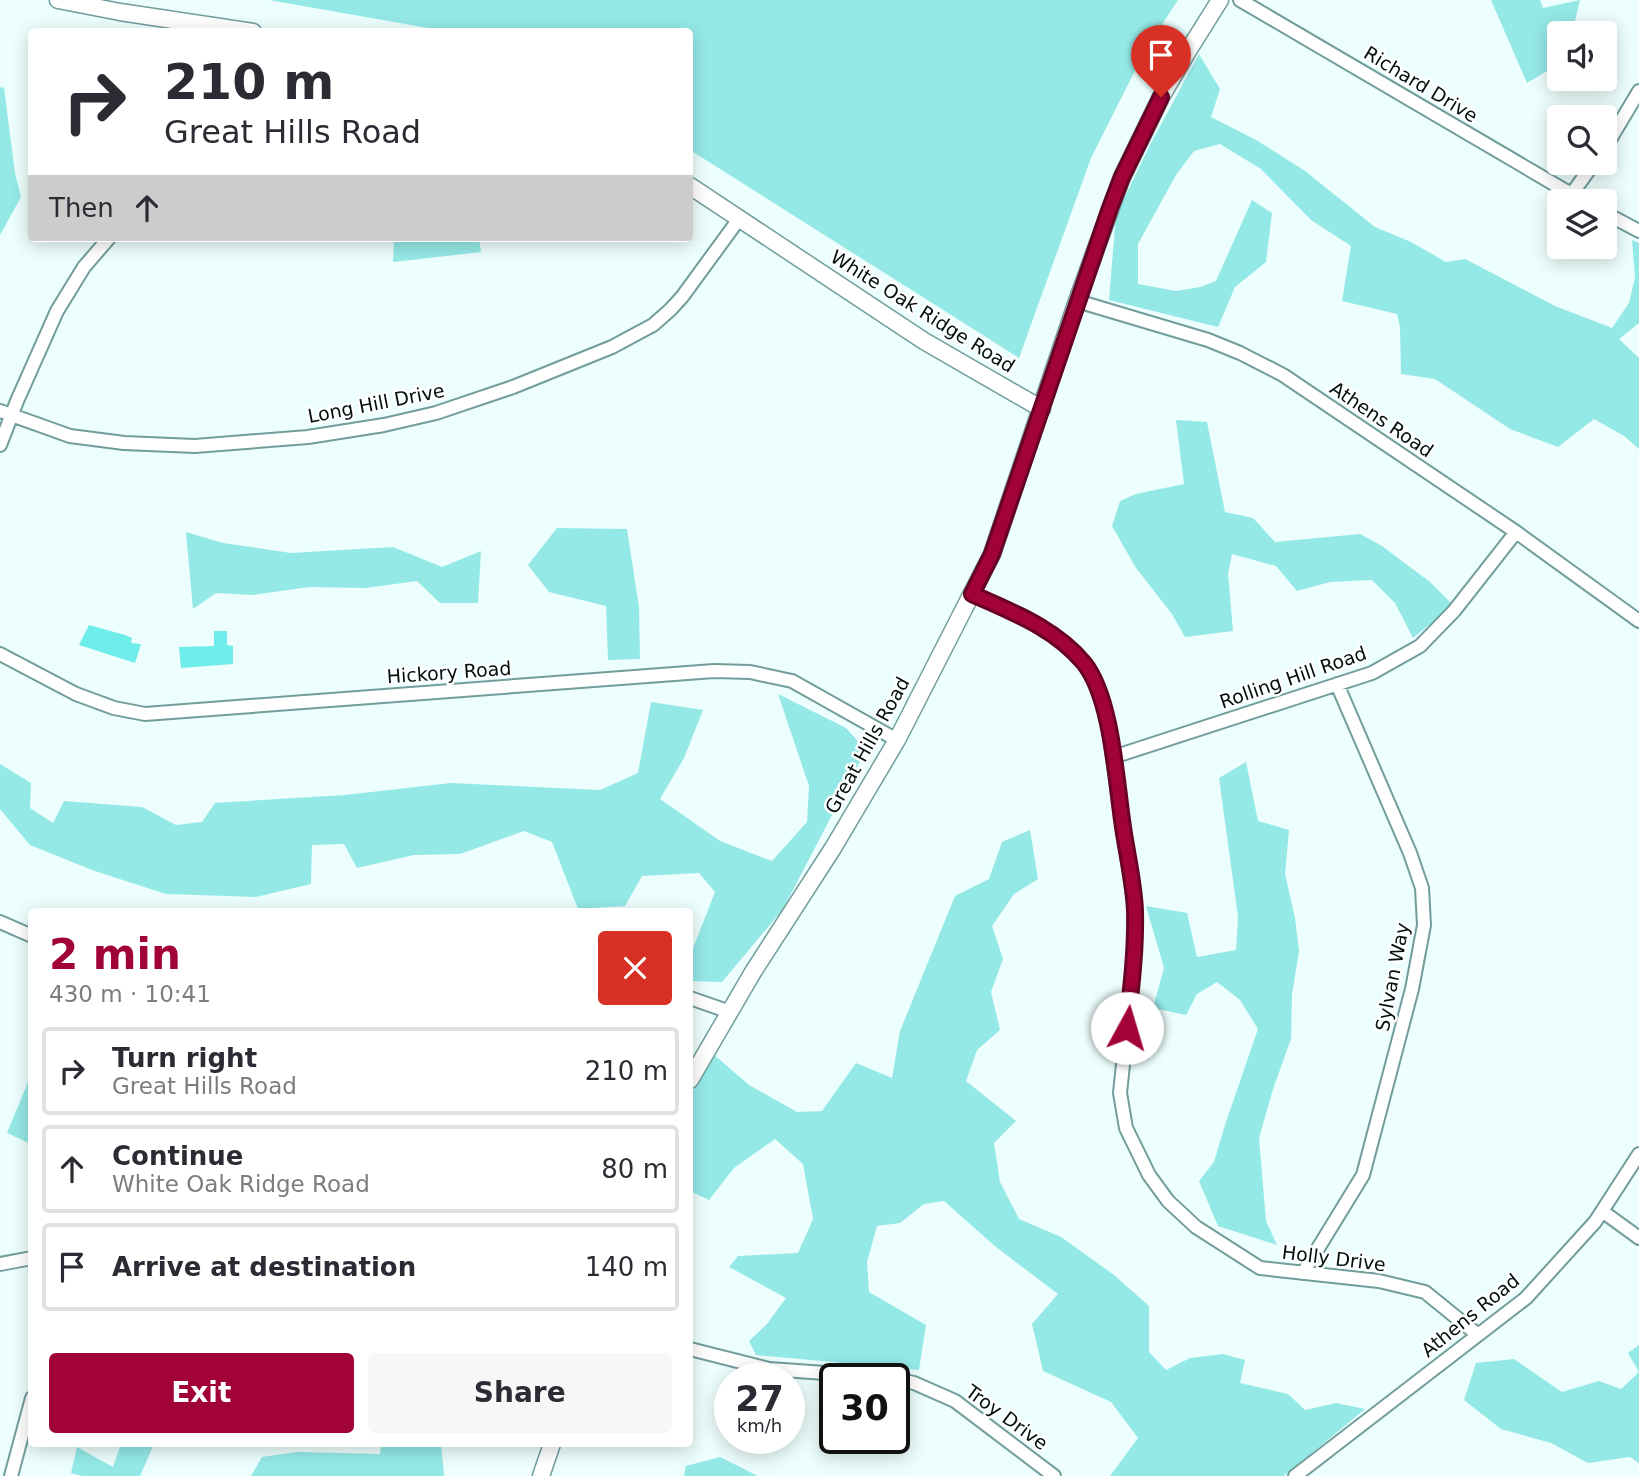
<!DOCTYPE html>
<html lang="en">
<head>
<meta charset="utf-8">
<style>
  body { margin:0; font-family:"DejaVu Sans",sans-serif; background:#f7f7f7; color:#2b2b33; height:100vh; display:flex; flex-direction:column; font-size:26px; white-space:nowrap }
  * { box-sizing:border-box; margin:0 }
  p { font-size:23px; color:#7c7c81 }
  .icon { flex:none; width:38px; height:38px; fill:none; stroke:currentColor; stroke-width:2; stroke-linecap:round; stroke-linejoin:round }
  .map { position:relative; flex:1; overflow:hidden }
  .drawer { position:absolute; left:28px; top:908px; width:665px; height:539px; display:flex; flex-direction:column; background:#fff; border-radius:7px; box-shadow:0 4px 18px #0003 }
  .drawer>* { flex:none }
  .banner { position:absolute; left:28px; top:28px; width:665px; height:214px; border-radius:7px; box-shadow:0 4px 18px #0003; background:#fff; color:#2b2b33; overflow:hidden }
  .fabs { position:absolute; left:1547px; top:21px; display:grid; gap:14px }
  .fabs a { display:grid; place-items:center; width:70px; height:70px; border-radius:7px; background:#fff; box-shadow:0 4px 18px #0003; font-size:35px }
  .speed { position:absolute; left:714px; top:1363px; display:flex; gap:14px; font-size:35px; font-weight:700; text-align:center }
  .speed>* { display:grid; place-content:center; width:91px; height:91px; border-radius:50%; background:#fff; box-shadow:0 4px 18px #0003; line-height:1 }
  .speed small { font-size:18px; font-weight:400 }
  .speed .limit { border:4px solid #111; border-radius:10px; background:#fff; color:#111 }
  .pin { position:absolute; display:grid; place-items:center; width:60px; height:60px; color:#fff; margin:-72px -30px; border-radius:50% 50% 50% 0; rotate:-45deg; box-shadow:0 0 7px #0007 }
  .pin .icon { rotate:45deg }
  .me { position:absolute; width:77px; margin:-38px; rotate:6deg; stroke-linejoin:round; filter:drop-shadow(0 0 5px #0008) }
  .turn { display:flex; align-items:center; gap:24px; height:147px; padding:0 21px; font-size:32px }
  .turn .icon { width:91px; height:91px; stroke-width:2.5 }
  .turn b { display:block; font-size:49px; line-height:60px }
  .then { display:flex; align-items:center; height:66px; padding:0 21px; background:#0003; gap:14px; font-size:26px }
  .round { display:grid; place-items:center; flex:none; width:74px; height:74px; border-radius:7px; background:#f7f7f7 }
  .head { display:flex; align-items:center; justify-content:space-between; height:119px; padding:0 21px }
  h1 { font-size:42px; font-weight:700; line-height:52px; color:#a10237 }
  .primary-button { display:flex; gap:14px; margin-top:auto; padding:14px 21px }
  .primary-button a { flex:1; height:80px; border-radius:7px; background:#a10237; color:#fff; font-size:28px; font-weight:700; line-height:80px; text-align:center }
  .primary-button a+a { background:#f7f7f7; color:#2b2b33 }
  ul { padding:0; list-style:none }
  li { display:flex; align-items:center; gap:21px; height:88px; margin:0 14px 10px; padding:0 7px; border:4px solid #e1e1e2; border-radius:7px }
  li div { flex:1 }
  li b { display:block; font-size:26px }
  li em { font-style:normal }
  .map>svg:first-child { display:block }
  .green { fill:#94e9e7 }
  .building { fill:#6fedeb }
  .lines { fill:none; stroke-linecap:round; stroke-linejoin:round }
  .minor-casing { stroke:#719d9b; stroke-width:16 }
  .tertiary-casing { stroke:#719d9b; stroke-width:19 }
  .minor { stroke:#fff; stroke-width:12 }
  .tertiary { stroke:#fff; stroke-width:16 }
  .route-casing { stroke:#690124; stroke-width:18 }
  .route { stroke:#a10237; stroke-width:12 }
  .labels { text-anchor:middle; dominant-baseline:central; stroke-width:5; stroke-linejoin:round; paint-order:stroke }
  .street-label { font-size:19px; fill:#010f0f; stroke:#fff }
</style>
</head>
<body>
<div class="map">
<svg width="1639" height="1476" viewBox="0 0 1639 1476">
  <rect width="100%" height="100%" fill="#ecfefd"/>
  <path class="green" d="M269,0H1178L1147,47L1091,158L1019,358L690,150V32L445,31Z
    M1491,0H1540L1543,8L1580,0L1572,33H1559V53L1547,71L1527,83Z
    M1199,54L1220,89L1211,117L1256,140L1305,171L1375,227L1411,242L1446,262L1465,259L1555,306L1612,328L1629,303L1635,278L1632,240L1639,243V323L1619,339L1639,358V449L1624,436L1594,419L1558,447L1510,429L1435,379L1401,374L1400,327L1397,314L1342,301L1351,246L1311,220L1261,169L1220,144L1194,151L1176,175L1138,244V284L1176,291L1200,287L1216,281L1252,200L1272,213L1266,262L1235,287L1218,327L1109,300L1116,215L1151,143Z
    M0,87L4,88L15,173L21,197L0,235Z
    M394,238H479L481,252L393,262Z
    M1176,420L1207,422L1225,512L1253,518L1275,542L1360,534L1382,546L1430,582L1453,605L1413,638L1395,603L1372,580L1330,582L1297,591L1276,566L1232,554L1228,574L1233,631L1185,637L1172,614L1136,568L1112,526L1120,501L1136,494L1184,484Z
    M557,528L627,529L639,607L640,659L608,660L606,606L549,592L528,565Z
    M186,532L223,543L291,553L393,547L442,567L481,551L478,603H440L417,581L366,588L309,587L252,595L216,593L193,609Z
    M778,694L846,728L866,750L783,909L722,982L690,981V956L715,892L699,873L642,876L625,906L578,909L552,842L524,831L460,854L414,855L357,868L344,844L312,845L311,884L256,897L166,894L92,870L30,845L0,809V764L31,783L30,808L53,823L64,801L142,807L176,825L202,822L215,803L345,795L451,783L600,790L638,773L651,702L703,710L684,758L660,799L720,841L772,861L807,822L809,786Z
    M1246,762L1258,821L1289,830L1285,874L1295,918L1299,951L1292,995L1291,1039L1273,1089L1259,1138L1266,1221L1277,1245L1218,1226L1199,1181L1214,1162L1225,1125L1258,1029L1240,1000L1217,982L1197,994L1186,1015L1153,1008L1164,968L1146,906L1187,913L1197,957L1236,950L1238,917L1219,778Z
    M1030,830L1038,879L1014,894L992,926L1003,959L991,992L1000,1030L977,1050L966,1081L1016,1121L994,1143L1000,1182L1019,1219L1061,1237L1114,1275L1149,1306V1352L1166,1370L1190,1358L1223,1354L1245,1360L1240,1383L1288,1394L1305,1410L1336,1403L1365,1409L1284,1476H1110L1138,1438L1111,1402L1043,1371L1032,1324L1058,1294L996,1247L944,1201L924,1204L900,1223L877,1226L867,1262L869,1292L926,1325L919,1370L756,1355L749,1341L767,1324L786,1298L729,1267L738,1256L798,1253L813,1219L803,1164L775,1139L734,1168L709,1200L690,1191V1097L712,1053L749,1085L797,1112L822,1111L856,1063L892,1078L900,1031L955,896L989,879L1002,842Z
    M31,1075V1144L7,1133Z
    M1639,1345V1463L1630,1457L1588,1463L1551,1443L1501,1429L1464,1400L1476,1363L1514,1359L1562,1392L1599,1381L1621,1389L1639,1372L1628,1353Z
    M121,1444H154L140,1476H82L71,1473L77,1447L113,1467Z
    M381,1444H441L444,1476H251L262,1457L297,1452L380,1454Z
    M720,1457L758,1476H684L686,1466Z"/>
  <path class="building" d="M89,625L125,635L132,638L131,643L141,644L135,663L79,645Z
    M214,631H227V645L233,646V664L181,668L179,647L214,646Z"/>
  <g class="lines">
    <defs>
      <path id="minor" d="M1240,0L1583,201
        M1605,148L1639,91
        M1571,195L1594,163
        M1605,213L1639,231
        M1077,301L1208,340L1240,353L1283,375L1516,532L1639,621
        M0,411L70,436L124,443L195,446L308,437L384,425L436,413L513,387L612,347L653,325L670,310L682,297L739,219
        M0,445L17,401L57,311L84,267L109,238
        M972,594L1023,616L1042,627L1067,646L1084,664L1096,684L1107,717L1135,910L1134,960L1120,1093L1126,1128L1149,1175L1168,1201L1196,1227L1260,1268L1379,1281L1425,1292L1478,1335
        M0,654L76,694L114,708L145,714L714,671L750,672L792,681L897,740
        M1113,757L1372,673L1420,646L1454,611L1516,532
        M0,922L32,936
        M690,998L730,1012
        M1602,1211L1639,1238
        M0,1264L32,1258
        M1303,1273L1363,1175L1412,989L1424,925L1422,888L1410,853L1337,684
        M690,1349L769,1369L881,1377L892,1379
        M894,1379L914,1383L955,1401L1054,1476
        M11,1476L32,1398
        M1295,1476L1526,1298L1595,1222L1639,1154"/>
      <path id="tertiary" d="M58,0L120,12L253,32
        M690,186L924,341L1042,409
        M690,1080L753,972L833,848L897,740L992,554L1077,301L1122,177L1161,97L1188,51L1220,0
        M541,1476L552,1444"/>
    </defs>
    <use href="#minor" class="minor-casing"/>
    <use href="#tertiary" class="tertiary-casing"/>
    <use href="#minor" class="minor"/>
    <use href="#tertiary" class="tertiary"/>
  </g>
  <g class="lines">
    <defs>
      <path id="route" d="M1127,1028C1131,989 1136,950 1135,911C1134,883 1127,855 1123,827C1116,781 1112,698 1084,663C1055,628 1012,612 972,594L992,554L1110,208L1122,177L1161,97"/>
    </defs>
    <use href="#route" class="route-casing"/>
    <use href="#route" class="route"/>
  </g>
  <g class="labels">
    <g class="street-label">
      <text transform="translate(1421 84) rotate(31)">Richard Drive</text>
      <text transform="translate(923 311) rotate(32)">White Oak Ridge Road</text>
      <text transform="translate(376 403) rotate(-11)">Long Hill Drive</text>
      <text transform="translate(1382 419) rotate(34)">Athens Road</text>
      <text transform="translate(449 672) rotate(-4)">Hickory Road</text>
      <text transform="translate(1293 677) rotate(-19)">Rolling Hill Road</text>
      <text transform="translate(867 745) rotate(-61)">Great Hills Road</text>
      <text transform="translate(1392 977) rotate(-79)">Sylvan Way</text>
      <text transform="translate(1334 1258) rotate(7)">Holly Drive</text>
      <text transform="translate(1470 1315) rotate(-39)">Athens Road</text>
      <text transform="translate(1007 1417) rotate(36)">Troy Drive</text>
    </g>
  </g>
</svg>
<div class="fabs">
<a><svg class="icon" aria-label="sound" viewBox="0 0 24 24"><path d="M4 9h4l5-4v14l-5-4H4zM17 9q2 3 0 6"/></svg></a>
<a><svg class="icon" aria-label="search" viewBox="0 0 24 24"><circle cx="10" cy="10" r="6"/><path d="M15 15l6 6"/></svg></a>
<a><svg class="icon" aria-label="layers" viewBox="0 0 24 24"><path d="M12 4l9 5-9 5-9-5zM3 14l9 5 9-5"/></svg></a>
</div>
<div class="speed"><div>27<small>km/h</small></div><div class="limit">30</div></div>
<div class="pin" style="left:1161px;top:97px;background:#d93025"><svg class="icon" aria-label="arrive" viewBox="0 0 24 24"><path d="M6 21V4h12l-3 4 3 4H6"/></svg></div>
<svg class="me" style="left:1127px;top:1028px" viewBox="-20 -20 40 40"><circle r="19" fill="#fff"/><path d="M0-13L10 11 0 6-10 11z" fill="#a10237"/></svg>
<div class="banner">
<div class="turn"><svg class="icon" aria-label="right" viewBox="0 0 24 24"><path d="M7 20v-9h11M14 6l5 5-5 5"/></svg><div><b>210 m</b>Great Hills Road</div></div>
<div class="then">Then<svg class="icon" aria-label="ahead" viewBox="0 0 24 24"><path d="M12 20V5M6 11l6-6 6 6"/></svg></div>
</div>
<section class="drawer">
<div class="head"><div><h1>2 min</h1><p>430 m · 10:41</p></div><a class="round" style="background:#d93025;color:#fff"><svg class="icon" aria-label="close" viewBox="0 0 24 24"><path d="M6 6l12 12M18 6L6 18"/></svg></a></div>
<ul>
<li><svg class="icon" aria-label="right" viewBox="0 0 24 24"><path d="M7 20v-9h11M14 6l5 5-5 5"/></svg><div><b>Turn right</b><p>Great Hills Road</p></div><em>210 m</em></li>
<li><svg class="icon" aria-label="ahead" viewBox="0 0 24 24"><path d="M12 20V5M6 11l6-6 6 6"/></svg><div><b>Continue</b><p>White Oak Ridge Road</p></div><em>80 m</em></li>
<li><svg class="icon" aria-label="arrive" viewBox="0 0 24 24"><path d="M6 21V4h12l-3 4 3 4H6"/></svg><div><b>Arrive at destination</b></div><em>140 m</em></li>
</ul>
<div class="primary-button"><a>Exit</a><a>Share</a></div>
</section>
</div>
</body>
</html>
